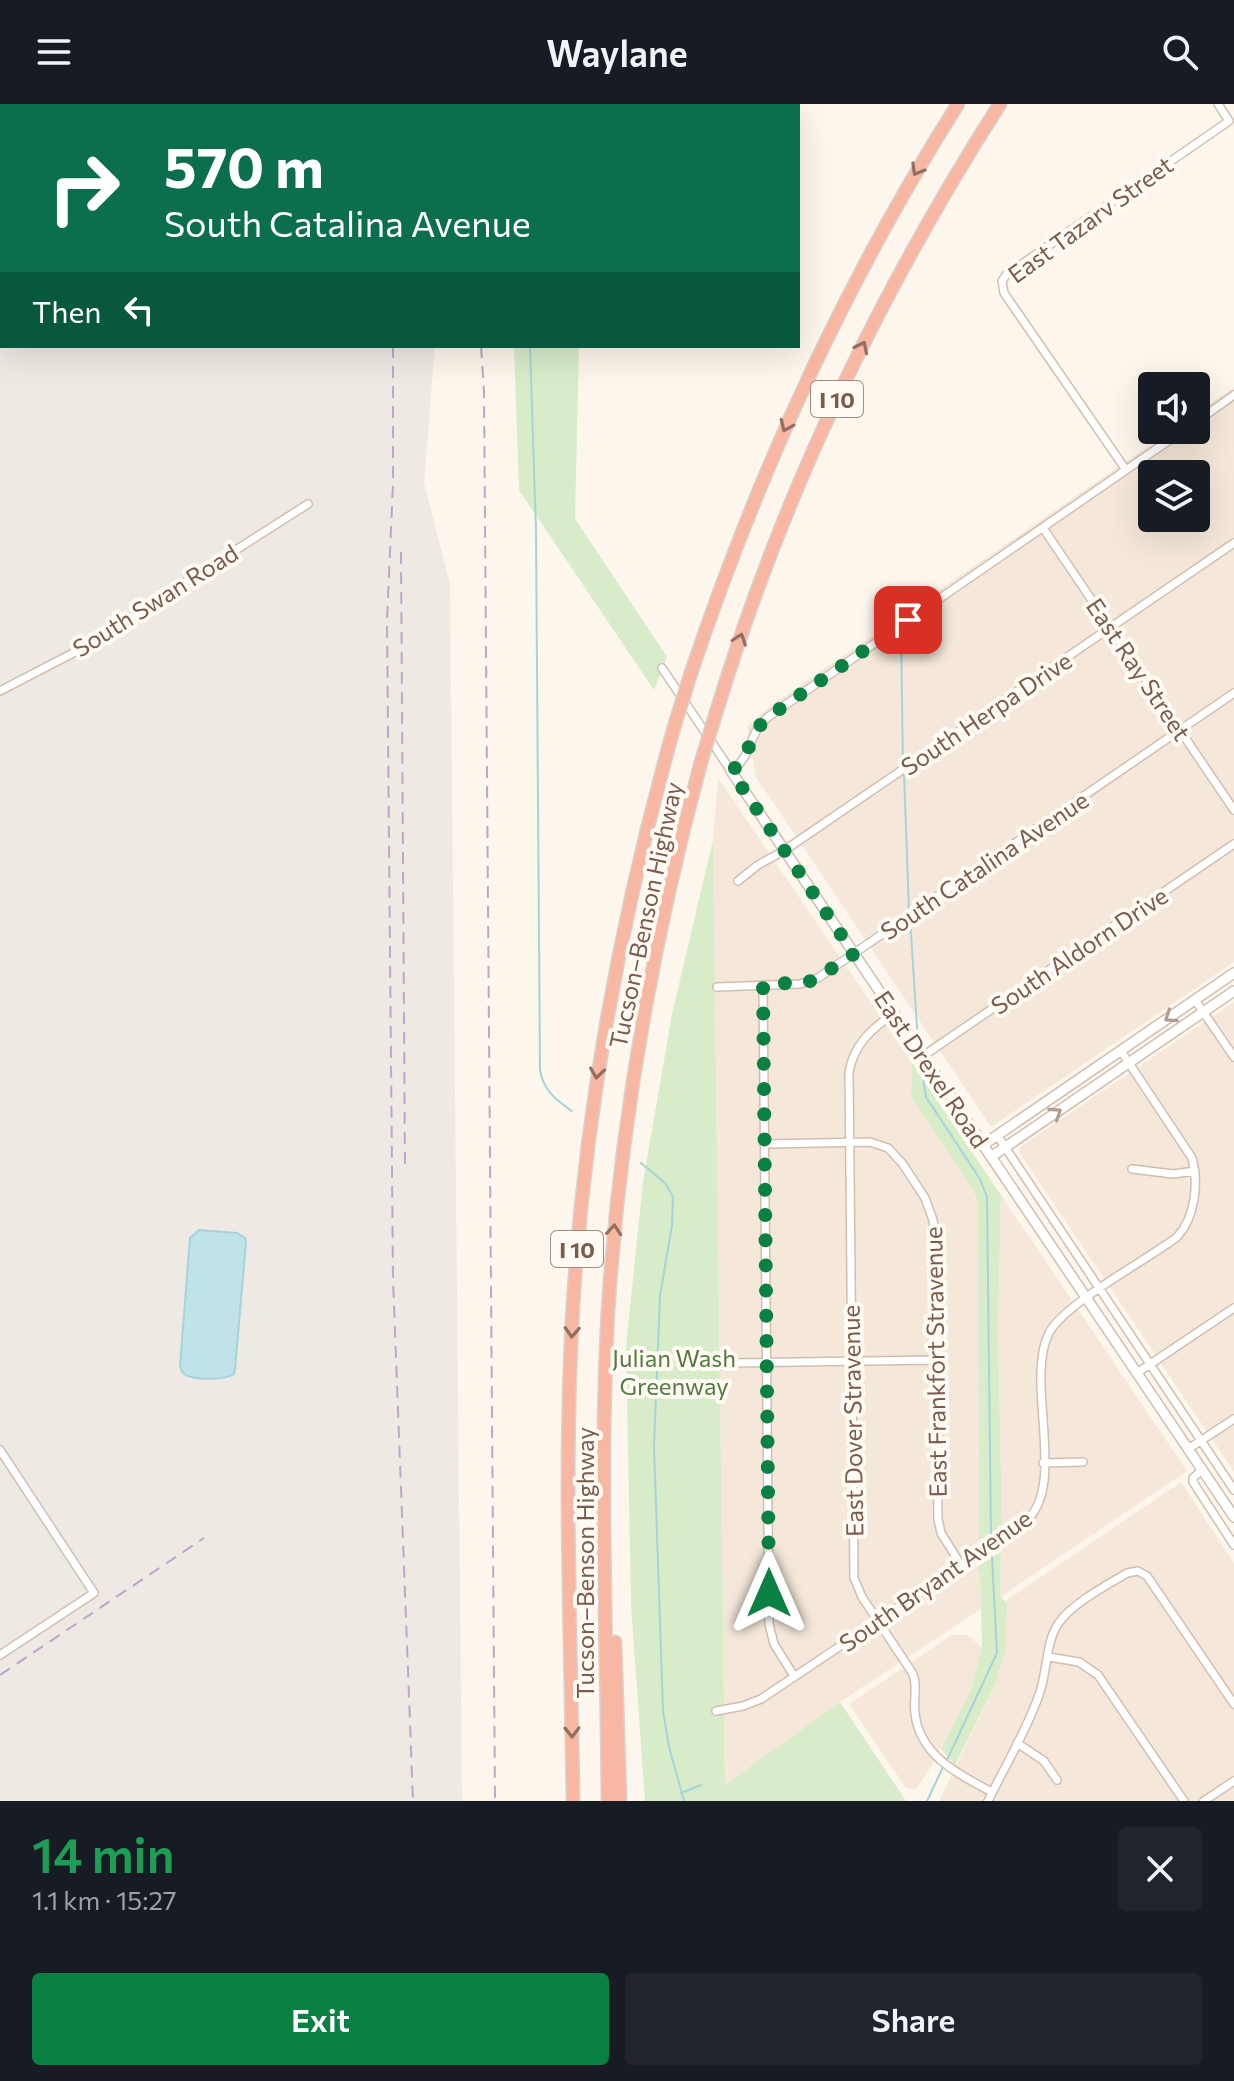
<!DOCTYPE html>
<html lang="en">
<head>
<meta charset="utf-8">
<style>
  body { margin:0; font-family:Commissioner,sans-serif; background:#20242c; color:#f1f3f6; height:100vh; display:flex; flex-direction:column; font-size:30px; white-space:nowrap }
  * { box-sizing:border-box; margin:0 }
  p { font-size:26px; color:#9ea1a6 }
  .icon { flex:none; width:44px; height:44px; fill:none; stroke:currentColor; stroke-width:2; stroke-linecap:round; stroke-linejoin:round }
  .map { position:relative; height:1697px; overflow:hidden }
  .side { display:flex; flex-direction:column; background:#171b24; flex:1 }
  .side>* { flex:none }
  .banner { position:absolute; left:0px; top:0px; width:800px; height:244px; box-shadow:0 8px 32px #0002; background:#0b6e4f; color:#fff; overflow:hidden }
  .tools { position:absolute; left:1138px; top:268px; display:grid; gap:16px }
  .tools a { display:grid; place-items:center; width:72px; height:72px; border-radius:8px; background:#171b24; box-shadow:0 8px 32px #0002; font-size:40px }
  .pin { position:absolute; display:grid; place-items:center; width:68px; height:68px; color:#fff; margin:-34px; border-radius:16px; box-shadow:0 4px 12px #0006 }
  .me { position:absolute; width:88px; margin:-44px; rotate:0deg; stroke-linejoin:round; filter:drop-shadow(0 0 6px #0008) }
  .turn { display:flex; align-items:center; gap:28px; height:168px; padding:0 32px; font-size:36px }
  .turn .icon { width:104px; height:104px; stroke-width:2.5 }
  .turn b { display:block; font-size:56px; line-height:68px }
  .then { display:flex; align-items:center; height:76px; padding:0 32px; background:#0003; gap:16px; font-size:30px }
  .round { display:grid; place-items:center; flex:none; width:84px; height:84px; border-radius:8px; background:#20242c }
  .headline { display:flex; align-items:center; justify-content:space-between; height:136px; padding:0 32px }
  h1 { font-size:48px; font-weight:600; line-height:60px; color:#1e9e55 }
  .button { display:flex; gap:16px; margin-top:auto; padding:16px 32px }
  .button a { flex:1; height:92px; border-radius:8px; background:#0b8043; color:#fff; font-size:32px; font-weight:600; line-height:92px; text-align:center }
  .button a+a { background:#20242c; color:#f1f3f6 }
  header { display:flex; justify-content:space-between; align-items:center; height:104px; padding:0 32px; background:#171b24; font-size:36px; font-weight:600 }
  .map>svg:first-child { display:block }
  .residential { fill:#f5e8da; fill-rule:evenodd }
  .industrial { fill:#efe9e4 }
  .green { fill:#d8ecc9 }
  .water { fill:#bfe3e8; stroke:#a5d3da; stroke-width:2 }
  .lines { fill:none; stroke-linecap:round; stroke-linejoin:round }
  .stream { stroke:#a5d3da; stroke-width:2 }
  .minor-casing { stroke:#d1beb0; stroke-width:10 }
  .tertiary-casing { stroke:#d1beb0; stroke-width:12 }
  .motorway-casing { stroke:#dad1cd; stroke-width:15 }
  .minor { stroke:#fff; stroke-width:7 }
  .tertiary { stroke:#fff; stroke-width:9 }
  .motorway { stroke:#f7b7a3; stroke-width:12 }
  .rail { stroke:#b9a8c9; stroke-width:2; stroke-dasharray:12 8; stroke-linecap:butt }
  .motorway-bridge-casing { stroke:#dad1cd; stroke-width:15; stroke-linecap:butt }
  .motorway-bridge { stroke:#f7b7a3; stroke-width:12 }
  .oneway { stroke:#936e5e }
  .oneway2 { stroke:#af9d94 }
  .route { stroke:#0b8043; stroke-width:14; stroke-dasharray:0 25.2 }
  .labels { text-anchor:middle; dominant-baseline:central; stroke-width:8; stroke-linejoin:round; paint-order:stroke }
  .shield { fill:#fffaf3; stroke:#a28b7f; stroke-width:2 }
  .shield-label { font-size:22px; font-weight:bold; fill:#7a5c4d }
  .street-label { font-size:24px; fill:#7a5c4d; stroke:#fffaf3 }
  .park-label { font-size:24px; fill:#537a41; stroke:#fffaf3 }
</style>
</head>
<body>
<header><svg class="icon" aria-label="menu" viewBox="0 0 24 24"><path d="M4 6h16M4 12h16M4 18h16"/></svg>Waylane<svg class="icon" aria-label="search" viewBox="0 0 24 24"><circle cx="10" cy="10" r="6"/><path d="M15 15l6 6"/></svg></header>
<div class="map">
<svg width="1234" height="1697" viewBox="0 0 1234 1697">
  <rect width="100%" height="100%" fill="#fdf6ec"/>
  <path class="residential" d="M1234,283V858L991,1023L756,673L747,622L770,602L1172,326H1196V309ZM1152,370H1196V414H1152Z
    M718,674L912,959L911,993L972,1084L978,1097L979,1437L968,1445L980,1469L981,1505L840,1598L725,1682L713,736Z
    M1234,898V1368L1019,1048L1020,1043Z
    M1001,1091L1187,1367L1000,1493L1002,1421L998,1224Z
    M1181,1378L1234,1459V1697H939L995,1581L1007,1501L1004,1498Z
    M952,1531H967L982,1543L971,1585L932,1661L916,1685L906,1684L849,1600Z"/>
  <path class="industrial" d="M0,0L294,2H2V242H435L424,379L450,480L462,1697H0Z"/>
  <path class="green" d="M514,242H579L575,415L667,553L654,586L519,386Z
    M713,736L725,1681L840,1598L906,1697H645L631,1501L626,1242L643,1078L672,910Z
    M912,959L1001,1091L998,1224L1002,1421L979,1437L978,1097L972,1084L911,993Z
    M1001,1448L1000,1492L1007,1500L1005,1549L995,1581L955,1661L941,1645L971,1585L982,1543L980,1469L977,1463Z"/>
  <path class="water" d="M199,1126L237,1129L245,1134L246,1138L235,1265L234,1270C225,1276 199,1276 188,1272C182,1270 182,1267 180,1262L190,1134Z"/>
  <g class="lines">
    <path class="stream" d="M580,2L581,0
      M763,2L766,0
      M530,242L536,426L540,966C543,986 556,996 572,1007
      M901,526L903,663
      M904,670L909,807
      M910,814L918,939
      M920,953L926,993L980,1075L987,1093L991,1431
      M641,1059L665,1079L673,1093L672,1121L660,1192L654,1342L663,1607L669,1643L684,1697
      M947,1656L997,1549L992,1453
      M681,1689L701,1681
      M927,1697L944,1661"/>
    <defs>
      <path id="minor" d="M692,2L693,0
        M1196,318L1234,291
        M1126,366L1004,189L1002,177L1006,171L1229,17L1218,0
        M1043,424L1234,706
        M662,564L731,667C754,651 747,630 768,613L1184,326
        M0,587L77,547L308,400
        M738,777L758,761L785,746L1234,439
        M763,881L769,1520L774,1540L794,1572
        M717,883L800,880L818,874L1234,589
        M1195,896L1234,953
        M895,909C872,924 854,940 849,968L854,1474L862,1493L913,1570C918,1584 913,1595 915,1609C919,1651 959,1671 992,1688
        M923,952L1234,740
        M997,1031L1234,1386
        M764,1040L870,1038L888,1044L902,1059L925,1094L933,1116L935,1131L938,1415L941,1429L961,1461
        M1132,1065L1173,1070L1195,1067
        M721,1262L725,1259L936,1256
        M1137,1269L1234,1204
        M1188,1345L1234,1315
        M0,1346L94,1489L0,1551
        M1043,1359L1083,1358
        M1202,1366L1193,1374V1378L1234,1441
        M1049,1553L1079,1558L1098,1571L1184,1697
        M716,1607L743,1602L761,1595L1024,1419C1069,1383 1024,1278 1049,1229C1065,1199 1147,1156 1177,1133C1195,1114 1199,1079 1192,1054L1121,947
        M1017,1639L1044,1657L1057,1676
        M988,1697C1005,1662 1026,1628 1039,1591C1047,1570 1046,1537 1058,1520C1071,1500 1107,1481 1127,1469L1138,1467L1147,1472L1234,1600
        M1204,1697L1234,1677"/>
      <path id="tertiary" d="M123,2L126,0
        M0,83L2,81
        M731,667L1234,1413
        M983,1041L1234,869
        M991,1053L1234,887"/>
      <path id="motorway" d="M691,569C758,369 845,178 958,0
        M716,609C781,394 879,189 1000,0
        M615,1538L620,1697
        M573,1697C571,1532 563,1366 573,1202C585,1004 621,811 675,620
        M608,1697C607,1534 599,1369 608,1207C620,1020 652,839 701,658"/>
    </defs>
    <use href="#minor" class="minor-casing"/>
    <use href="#tertiary" class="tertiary-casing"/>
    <use href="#motorway" class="motorway-casing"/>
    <use href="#minor" class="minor"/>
    <use href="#tertiary" class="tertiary"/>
    <use href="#motorway" class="motorway"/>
    <path class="rail" d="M478,0V2
      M411,2V0
      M393,242V380L387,516L393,1176L413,1697
      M481,242L484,287L495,1697
      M401,448L405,1068
      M0,1571L204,1434"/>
    <defs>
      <path id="motorway-bridge" d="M675,620L691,569
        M701,658L716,609"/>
    </defs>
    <use href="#motorway-bridge" class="motorway-bridge-casing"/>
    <use href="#motorway-bridge" class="motorway-bridge"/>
  </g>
  <defs><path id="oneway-chevron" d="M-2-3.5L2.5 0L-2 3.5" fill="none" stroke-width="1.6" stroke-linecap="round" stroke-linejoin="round" transform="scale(2)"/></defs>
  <g class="oneway">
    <use href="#oneway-chevron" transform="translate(917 66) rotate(120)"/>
    <use href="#oneway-chevron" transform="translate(862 243) rotate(-64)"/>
    <use href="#oneway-chevron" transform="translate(786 322) rotate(114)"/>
    <use href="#oneway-chevron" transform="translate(740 535) rotate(-71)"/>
    <use href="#oneway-chevron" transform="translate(597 969) rotate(98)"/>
    <use href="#oneway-chevron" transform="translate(614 1126) rotate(-85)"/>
    <use href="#oneway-chevron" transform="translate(572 1228) rotate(93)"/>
    <use href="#oneway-chevron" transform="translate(572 1628) rotate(89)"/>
  </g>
  <g class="oneway2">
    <use href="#oneway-chevron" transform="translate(1170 913) rotate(146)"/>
    <use href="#oneway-chevron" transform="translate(1056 1009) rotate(-34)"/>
  </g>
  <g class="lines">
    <path class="route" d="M769,1489L763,881L812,877L854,850L731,667C752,652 748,630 768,613L908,516"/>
  </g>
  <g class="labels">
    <g class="shield">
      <rect x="811" y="277" width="52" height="36" rx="6"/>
      <rect x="551" y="1127" width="52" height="36" rx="6"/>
    </g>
    <g class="shield-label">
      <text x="837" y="295">I 10</text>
      <text x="577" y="1145">I 10</text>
    </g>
    <g class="street-label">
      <text transform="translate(1090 115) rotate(-36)">East Tazarv Street</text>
      <text transform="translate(155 496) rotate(-32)">South Swan Road</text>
      <text transform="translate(1139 565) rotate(56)">East Ray Street</text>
      <text transform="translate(986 609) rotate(-34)">South Herpa Drive</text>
      <text transform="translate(984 761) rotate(-34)">South Catalina Avenue</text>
      <text transform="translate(645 811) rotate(-78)">Tucson–Benson Highway</text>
      <text transform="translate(1079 846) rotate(-34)">South Aldorn Drive</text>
      <text transform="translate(932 965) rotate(56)">East Drexel Road</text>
      <text transform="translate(935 1258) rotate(-91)">East Frankfort Stravenue</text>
      <text transform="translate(852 1317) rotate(-91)">East Dover Stravenue</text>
      <text transform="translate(584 1459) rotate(-90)">Tucson–Benson Highway</text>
      <text transform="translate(935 1476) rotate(-35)">South Bryant Avenue</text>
    </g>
    <g class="park-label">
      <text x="674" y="1253">Julian Wash<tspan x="674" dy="28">Greenway</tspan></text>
    </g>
  </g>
</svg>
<div class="tools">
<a><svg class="icon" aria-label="sound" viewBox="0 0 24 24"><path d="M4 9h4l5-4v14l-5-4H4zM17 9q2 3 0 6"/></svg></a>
<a><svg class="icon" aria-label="layers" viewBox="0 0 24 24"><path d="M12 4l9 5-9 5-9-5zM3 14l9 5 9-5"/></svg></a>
</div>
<div class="pin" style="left:908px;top:516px;background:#d93025"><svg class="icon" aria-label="arrive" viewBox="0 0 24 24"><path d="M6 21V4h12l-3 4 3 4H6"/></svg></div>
<svg class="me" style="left:769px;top:1489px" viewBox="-20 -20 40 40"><path d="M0-17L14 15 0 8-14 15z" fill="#0b8043" stroke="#fff" stroke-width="4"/></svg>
<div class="banner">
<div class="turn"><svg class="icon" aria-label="right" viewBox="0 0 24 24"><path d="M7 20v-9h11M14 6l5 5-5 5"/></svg><div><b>570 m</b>South Catalina Avenue</div></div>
<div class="then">Then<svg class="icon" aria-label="left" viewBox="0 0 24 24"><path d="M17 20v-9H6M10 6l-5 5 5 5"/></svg></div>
</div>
</div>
<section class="side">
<div class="headline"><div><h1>14 min</h1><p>1.1 km · 15:27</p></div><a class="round"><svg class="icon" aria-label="close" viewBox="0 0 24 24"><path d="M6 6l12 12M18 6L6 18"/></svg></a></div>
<div class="button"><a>Exit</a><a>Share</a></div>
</section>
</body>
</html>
